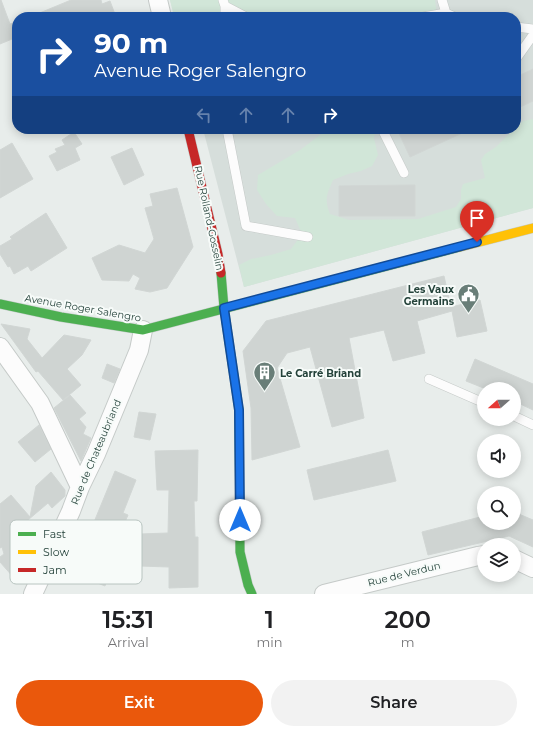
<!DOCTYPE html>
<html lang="en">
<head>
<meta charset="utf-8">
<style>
  body { margin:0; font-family:Montserrat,sans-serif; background:#f2f2f2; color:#202124; height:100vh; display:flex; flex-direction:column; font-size:15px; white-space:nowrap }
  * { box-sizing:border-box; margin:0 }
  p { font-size:13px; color:#757577 }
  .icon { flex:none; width:22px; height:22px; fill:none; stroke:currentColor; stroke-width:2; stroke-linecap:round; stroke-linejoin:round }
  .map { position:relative; height:594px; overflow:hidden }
  .sheet { display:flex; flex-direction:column; background:#fff; flex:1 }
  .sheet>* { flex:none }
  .guide { position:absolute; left:12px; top:12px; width:509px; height:122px; border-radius:16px; box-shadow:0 2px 10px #0003; background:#1a4fa0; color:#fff; overflow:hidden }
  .needle { width:26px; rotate:249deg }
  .buttons { position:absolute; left:477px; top:382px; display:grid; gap:8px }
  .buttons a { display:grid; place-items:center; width:44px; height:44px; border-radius:50%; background:#fff; box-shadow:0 2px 10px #0003; font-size:20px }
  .pin { position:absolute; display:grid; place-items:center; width:34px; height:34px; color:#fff; margin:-41px -17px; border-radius:50% 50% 50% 0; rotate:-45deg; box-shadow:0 0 4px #0007 }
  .pin .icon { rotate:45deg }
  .me { position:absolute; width:44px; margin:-22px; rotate:0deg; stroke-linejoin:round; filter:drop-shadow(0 0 3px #0008) }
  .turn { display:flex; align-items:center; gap:14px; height:84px; padding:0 16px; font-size:18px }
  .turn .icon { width:52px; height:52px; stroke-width:2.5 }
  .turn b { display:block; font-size:28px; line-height:34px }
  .lanes { display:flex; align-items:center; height:38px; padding:0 16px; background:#0003; justify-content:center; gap:20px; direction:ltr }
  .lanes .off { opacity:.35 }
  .eta { display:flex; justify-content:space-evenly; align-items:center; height:68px; text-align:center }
  .eta b { font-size:24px; font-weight:600; line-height:28px }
  .primary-button { display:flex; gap:8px; margin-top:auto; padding:8px 16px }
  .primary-button a { flex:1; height:46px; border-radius:24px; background:#ea580c; color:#fff; font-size:16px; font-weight:600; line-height:46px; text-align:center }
  .primary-button a+a { background:#f2f2f2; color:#202124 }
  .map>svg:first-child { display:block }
  .built { fill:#d6dedb }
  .green { fill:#d1e6d8 }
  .building { fill:#cfd4d2; stroke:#d1d6d4 }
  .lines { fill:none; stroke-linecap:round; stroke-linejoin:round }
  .lane-casing { stroke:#c5cac8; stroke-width:10 }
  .street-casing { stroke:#c5cac8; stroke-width:20 }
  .fast-casing { stroke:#c3cbc8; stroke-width:10 }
  .slow-casing { stroke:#c3cbc8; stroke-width:10 }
  .jam-casing { stroke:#c3cbc8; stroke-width:10 }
  .lane { stroke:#fcfcfc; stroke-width:9 }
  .street { stroke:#fcfcfc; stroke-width:18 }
  .fast { stroke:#4caf50; stroke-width:9 }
  .slow { stroke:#ffc107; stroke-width:9 }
  .jam { stroke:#c62828; stroke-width:9 }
  .route-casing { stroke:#114b97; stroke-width:10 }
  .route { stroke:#1a73e8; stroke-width:7 }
  .labels { text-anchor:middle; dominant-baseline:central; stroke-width:4; stroke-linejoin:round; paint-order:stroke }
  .street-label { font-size:10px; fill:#24423a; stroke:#f7fbf9 }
  .poi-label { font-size:10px; font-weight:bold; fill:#24423a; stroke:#f7fbf9; text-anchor:end }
  .key { fill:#f7fbf9; stroke:#b8c4c0; stroke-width:1 }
  .key-label { font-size:11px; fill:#24423a }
</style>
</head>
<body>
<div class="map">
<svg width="533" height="594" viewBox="0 0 533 594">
  <rect width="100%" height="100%" fill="#e8edeb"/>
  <path class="built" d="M170,0H533V208L244,287L203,129H516V17H175Z"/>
  <path class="green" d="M170,0H435L437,15L436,17H174Z
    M533,119V208L244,287L239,265L251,259L271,255L291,249L302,234L295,218L277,216L266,204L257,190L258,175L300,150L328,129H376L374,138L378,155L372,166L361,171L348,174L333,180C327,194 324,199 330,214L349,220L418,219L456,207L461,199V190L463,184L485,178L481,160L485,154L496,147L514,129H516V127L523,121Z"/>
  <path class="building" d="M0,0H1L10,24L17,22V37L0,44Z
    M71,0H101L102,4L110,1L116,17H30Z
    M533,69V101L516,109V77Z
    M397,129H471L410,157Z
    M74,132L82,144L75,148L80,160L57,171L49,156L57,152L55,149L65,145L62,140Z
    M12,143L33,179L0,198V150Z
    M132,148L144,175L124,185L111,157Z
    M415,185V216H339V186Z
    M177,188L193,247L167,288L150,292L135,289L140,278L133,274L129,281L102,280L92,258L119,245L145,253L154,239L145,208L153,206L150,194Z
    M46,213L67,248L31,271L28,266L14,274L10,266L8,267L0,254V246L12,239L10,237Z
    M444,276L451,307L480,300L487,331L457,337L452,311L417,321L425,353L393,361L384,330L349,338L364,418L332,427L310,347L287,353L277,368L300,447L252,460L251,408L243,351L266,321Z
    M1,324L30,329L27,339L42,358L64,335L91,340L82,355L67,369L81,385L63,400L38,371L36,372Z
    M475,359L533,384V410L514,401V389H486L466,381Z
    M107,364L120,369L114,383L102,378Z
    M70,395L86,413L79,419L86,427L83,434L91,438L81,461L54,408Z
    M139,412L156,414L150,440L134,437Z
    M39,425L51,449L35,462L18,442Z
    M198,450L197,501H194L195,537H198V587L169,588V567L140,566V534L168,533L169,490H157L155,451Z
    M388,450L396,481L314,500L307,470Z
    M115,471L136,480L123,513L128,515L122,529L117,527L110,544L108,543L97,569L109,574L105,586L80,576L84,564L78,561Z
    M51,472L65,490V496L52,508L48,503L15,531L18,533L10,540L30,564L14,578L0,562V557L4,554L2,547L0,548V504L11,495L30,517L36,486Z
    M514,512L533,520V547L509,536L428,555L422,532L484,516V523H514Z"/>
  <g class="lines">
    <defs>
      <path id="lane" d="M223,0L225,6L246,17
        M442,0L446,13L443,17
        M225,17V6
        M423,17L446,13L455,17
        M516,27L533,29
        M516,59L533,35
        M227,129L246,226L308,237
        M382,129L404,173
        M429,379L484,403
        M514,416L533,425"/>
      <path id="street" d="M158,0L162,17
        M0,347L40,403L80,487
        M514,559L533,568
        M33,594L71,511L80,487L96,454L139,350L143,330
        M324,594L478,556L484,555"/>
      <path id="fast" d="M221,273L224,308L239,410L240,552L248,585L252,594
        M0,304L61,317L143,330L460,247"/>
      <path id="slow" d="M460,247L533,228"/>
      <path id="jam" d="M188,129L218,254L221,273"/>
    </defs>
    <use href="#lane" class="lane-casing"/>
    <use href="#street" class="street-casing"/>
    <use href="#fast" class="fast-casing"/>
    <use href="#slow" class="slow-casing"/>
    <use href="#jam" class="jam-casing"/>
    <use href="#lane" class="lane"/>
    <use href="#street" class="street"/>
    <use href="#fast" class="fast"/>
    <use href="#slow" class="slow"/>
    <use href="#jam" class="jam"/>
  </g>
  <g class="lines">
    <defs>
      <path id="route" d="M240,520L239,410L224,308L477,242"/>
    </defs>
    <use href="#route" class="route-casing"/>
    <use href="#route" class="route"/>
  </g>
  <defs>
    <symbol id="civic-pin" viewBox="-11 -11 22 30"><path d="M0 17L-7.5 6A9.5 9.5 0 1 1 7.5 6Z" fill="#697e78" stroke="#f7fbf9"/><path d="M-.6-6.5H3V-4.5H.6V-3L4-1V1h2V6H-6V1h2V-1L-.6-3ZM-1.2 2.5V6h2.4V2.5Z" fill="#fff"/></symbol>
    <symbol id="building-pin" viewBox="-11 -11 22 30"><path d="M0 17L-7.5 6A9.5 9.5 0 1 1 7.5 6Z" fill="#697e78" stroke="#f7fbf9"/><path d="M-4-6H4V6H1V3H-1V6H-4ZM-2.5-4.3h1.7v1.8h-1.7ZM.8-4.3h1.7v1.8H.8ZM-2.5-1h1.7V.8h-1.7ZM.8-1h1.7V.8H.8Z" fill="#fff"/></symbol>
  </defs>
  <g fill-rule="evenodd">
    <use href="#civic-pin" x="456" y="282" width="25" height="34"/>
    <use href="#building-pin" x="252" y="360" width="25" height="34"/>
  </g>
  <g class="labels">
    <g class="street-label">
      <text transform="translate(209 218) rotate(78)">Rue Rolland-Gosselin</text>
      <text transform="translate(83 308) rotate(10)">Avenue Roger Salengro</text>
      <text transform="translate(96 452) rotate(-67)">Rue de Chateaubriand</text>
      <text transform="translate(404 574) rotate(-14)">Rue de Verdun</text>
    </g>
    <g class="poi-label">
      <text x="454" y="289">Les Vaux<tspan x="454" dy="12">Germains</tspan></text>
      <text x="280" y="373" text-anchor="start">Le Carré Briand</text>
    </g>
  </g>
  <rect x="10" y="520" width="132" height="64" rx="6" class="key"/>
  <rect x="18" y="532" width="18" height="4" fill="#4caf50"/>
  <rect x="18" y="550" width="18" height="4" fill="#ffc107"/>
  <rect x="18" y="568" width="18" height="4" fill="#c62828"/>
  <g class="key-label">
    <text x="43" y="538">Fast</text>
    <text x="43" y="556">Slow</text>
    <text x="43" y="574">Jam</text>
  </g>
</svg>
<div class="buttons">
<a><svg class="needle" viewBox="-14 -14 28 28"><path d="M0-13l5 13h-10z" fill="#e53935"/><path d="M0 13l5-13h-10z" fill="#757577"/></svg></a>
<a><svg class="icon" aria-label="sound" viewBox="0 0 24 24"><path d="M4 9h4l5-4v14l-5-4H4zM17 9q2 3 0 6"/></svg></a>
<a><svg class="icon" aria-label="search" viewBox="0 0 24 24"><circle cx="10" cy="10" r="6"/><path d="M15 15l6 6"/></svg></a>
<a><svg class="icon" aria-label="layers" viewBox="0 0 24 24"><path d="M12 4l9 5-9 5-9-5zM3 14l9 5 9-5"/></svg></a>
</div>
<div class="pin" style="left:477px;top:242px;background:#d93025"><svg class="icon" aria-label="arrive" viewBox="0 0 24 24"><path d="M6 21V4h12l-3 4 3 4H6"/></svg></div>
<svg class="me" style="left:240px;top:520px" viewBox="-20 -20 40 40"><circle r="19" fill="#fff"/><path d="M0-13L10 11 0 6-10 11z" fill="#1a73e8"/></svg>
<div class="guide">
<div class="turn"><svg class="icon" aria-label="right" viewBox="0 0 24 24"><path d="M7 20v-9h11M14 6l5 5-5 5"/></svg><div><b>90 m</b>Avenue Roger Salengro</div></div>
<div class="lanes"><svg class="icon off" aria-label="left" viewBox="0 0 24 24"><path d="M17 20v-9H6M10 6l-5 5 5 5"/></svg><svg class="icon off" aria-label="ahead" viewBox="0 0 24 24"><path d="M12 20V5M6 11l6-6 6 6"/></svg><svg class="icon off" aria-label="ahead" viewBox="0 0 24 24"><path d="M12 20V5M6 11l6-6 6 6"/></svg><svg class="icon" aria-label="right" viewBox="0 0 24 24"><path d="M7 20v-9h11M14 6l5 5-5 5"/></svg></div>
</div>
</div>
<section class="sheet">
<div class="eta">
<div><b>15:31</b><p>Arrival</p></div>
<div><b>1</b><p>min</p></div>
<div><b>200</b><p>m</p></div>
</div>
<div class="primary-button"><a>Exit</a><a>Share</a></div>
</section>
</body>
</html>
